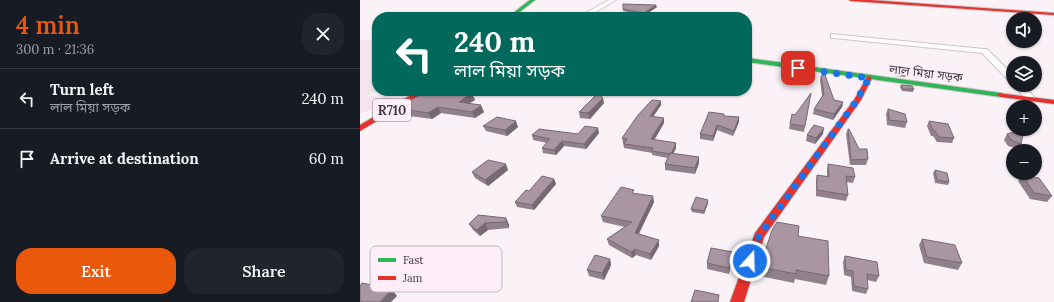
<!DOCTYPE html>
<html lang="en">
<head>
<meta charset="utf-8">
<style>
  body { margin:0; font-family:Lora,"Noto Sans Bengali",serif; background:#20242c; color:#f1f3f6; height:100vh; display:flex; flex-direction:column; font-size:15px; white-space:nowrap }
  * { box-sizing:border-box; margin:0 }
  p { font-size:13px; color:#9ea1a6 }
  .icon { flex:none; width:22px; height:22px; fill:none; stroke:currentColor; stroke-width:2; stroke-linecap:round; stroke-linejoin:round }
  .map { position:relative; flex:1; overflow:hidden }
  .drawer { display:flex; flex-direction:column; background:#171b24; width:360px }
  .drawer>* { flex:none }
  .hud { position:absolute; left:12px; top:12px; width:380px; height:84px; border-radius:16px; box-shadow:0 1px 3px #0004; background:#00695c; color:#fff; overflow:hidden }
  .fabs { position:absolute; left:646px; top:12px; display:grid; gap:8px }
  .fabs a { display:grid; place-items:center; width:36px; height:36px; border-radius:50%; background:#171b24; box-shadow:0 1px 3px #0004; font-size:20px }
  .pin { position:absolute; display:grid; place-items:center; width:34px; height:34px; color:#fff; margin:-17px; border-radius:8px; box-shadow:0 2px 6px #0006 }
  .me { position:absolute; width:44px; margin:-22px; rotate:20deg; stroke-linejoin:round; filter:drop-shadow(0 0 3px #0008) }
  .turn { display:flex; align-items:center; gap:14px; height:84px; padding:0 16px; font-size:18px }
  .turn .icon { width:52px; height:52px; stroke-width:2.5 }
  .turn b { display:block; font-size:28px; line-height:34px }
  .round { display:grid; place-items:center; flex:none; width:42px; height:42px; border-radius:16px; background:#20242c }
  .summary { display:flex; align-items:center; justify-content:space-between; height:68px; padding:0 16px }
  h1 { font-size:24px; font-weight:600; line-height:30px; color:#ea580c }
  .cta { display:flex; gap:8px; margin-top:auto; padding:8px 16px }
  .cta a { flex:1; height:46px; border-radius:16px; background:#ea580c; color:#fff; font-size:16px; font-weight:600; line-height:46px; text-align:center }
  .cta a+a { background:#20242c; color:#f1f3f6 }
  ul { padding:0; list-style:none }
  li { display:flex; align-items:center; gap:12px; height:60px; padding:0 16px; border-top:1px solid #363941 }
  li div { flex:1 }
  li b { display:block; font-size:15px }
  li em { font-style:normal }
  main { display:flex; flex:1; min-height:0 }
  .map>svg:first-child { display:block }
  .built { fill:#f4e4ec }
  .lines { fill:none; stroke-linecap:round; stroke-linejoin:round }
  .street-casing { stroke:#ccc6c9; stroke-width:2 }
  .fast-casing { stroke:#ccc6c9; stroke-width:2 }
  .jam-casing { stroke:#ccc6c9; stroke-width:2 }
  .street { fill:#fefdfe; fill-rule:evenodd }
  .fast { fill:#30b455; fill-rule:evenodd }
  .jam { fill:#e5322d; fill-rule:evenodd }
  .wall { fill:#91818b }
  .shaded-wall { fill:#766971 }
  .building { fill:#a996a2; stroke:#766971 }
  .route { stroke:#1a73e8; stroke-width:7; stroke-dasharray:0 12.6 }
  .labels { text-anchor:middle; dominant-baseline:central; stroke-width:4; stroke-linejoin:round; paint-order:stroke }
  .far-street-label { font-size:12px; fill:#3e383c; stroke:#feeef7 }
  .shield { fill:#feeef7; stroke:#786f74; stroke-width:1 }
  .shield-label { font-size:13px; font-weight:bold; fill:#3e383c }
  .key { fill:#feeef7; stroke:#c4b7bf; stroke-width:1 }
  .key-label { font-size:11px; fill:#3e383c }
</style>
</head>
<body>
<main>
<section class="drawer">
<div class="summary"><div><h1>4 min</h1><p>300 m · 21:36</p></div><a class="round"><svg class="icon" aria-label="close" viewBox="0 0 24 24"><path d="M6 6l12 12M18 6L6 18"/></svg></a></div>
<ul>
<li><svg class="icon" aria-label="left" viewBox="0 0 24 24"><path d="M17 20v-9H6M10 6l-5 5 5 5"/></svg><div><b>Turn left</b><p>লাল মিয়া সড়ক</p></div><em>240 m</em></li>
<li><svg class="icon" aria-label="arrive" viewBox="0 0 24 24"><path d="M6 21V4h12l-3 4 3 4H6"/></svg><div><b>Arrive at destination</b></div><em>60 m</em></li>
</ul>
<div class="cta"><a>Exit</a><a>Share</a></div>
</section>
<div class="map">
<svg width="694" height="302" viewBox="0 0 694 302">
  <rect width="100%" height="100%" fill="#faf2f6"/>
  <path class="built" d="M0,40H17V90L9,96L33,97L6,112L0,113Z"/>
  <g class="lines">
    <defs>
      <path id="street" d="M249,0H256L227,17H219Z
        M471,34L624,49H627L653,75V83L650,82L622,53L474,38H471Z
        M653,85H663L676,99L674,101H668Z"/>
      <path id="fast" d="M170,0H175L153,17H148Z
        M387,58L641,93L645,95L641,97L387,62Z"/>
      <path id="jam" d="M489,0H510L694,13V15L491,1Z
        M509,76L512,78L501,100L404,237L384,302H370L395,233L494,100L507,77Z
        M58,91H67L0,131V125Z
        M638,93L694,100V104L641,97L637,95Z"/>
    </defs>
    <use href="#street" class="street-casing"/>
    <use href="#fast" class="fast-casing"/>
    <use href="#jam" class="jam-casing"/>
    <use href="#street" class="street"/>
    <use href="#fast" class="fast"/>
    <use href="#jam" class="jam"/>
  </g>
  <path class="wall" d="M297,7L285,15L263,11V9Z
    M534,69L547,75L546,77L535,76L533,72Z
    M461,76L474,100L483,102L482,107L473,120L453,114L454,109L462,96L460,80Z
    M541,85L554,89L553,92L542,91L540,87Z
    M113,96L115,100L109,103L124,112L115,118L81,113L72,119L41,115L37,108Z
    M301,101V105L293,117L304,123L294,140L316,143V148L313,154L339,163L335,174L305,170V164L308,158L292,155V153L264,148L262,138Z
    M244,103L230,119L220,118L219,112Z
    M528,109L547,122L545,128L527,125L526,114Z
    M364,114V116L379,117V122L373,136L357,130L353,141L340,139V134Z
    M569,121L594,138L592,143L577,142L573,136H571L567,126Z
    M430,124L445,126L444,132L429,129Z
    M123,126L158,127L147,136L126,131Z
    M488,129L499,149L508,159L506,165H490L486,134Z
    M239,133L226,149L204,146L196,155L183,153L182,148L187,143L173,140L172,135L218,134Z
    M463,134L455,144L446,141L447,135Z
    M647,134L661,144L658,149L648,146L644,140Z
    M468,164L495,177L493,183L486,182L488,195L486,201L456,196V181L457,175L467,176V170Z
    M148,170L128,186L115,178L112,172Z
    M575,170L589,182L588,185L575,183L573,173Z
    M662,175L692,196L687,202L670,199L658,181Z
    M194,179L196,184L174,210L157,207L155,202L169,191Z
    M274,193L294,202L279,234L299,240V246L291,260L276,255L272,258L249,245L247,239L265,227L243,222L241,216Z
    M348,203L344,214L332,212L331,209Z
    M146,218L149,225V228L128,230L120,236L113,230L109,224Z
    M438,236L469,276L466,285L435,279L434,283L399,276L400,267Z
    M562,239L602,263L598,270L564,263L559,245Z
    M485,256L519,276L516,282L507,280L508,289L506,294L492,291L491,277L484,275L483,262Z
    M372,258L369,274L347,269V263Z
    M250,259L251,265L244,280L229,276L227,270Z"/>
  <path class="shaded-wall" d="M296,5L297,7L285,15L284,13Z
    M107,91H120L113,96L115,100L102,108L99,102L105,92Z
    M243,98L244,103L230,119L228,113Z
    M301,101V105L290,121V116Z
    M483,102L482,107L473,120L474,114Z
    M121,105L124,112L115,118L112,112Z
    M78,107L81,113L72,119L68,113Z
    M379,117V122L373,136L374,131Z
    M304,118V123L292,144L291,139Z
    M156,121L158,127L147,136L145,130Z
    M357,125V130L353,141V136Z
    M238,128L239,133L226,149L224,144Z
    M464,128L463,134L455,144L456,138Z
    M202,141L204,146L196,155L194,150Z
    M316,143V148L311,158V154Z
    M339,157V163L335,174V168Z
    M146,164L148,170L128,186L125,180Z
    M194,179L196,184L174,210L172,205Z
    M293,196L294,202L276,239L275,233Z
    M348,200V203L344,214V211Z
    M146,218L149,225V228L146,222Z
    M125,223L128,230L120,236L117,230Z
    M299,240V246L291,260L290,254Z
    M275,249L276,255L272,258L271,252Z
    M373,252L372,258L369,274V268Z
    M250,259L251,265L244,280L242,273Z
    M32,289L37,296L31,302H20Z"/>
  <path class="building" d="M263,4L296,5L284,13L263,9Z
    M534,69L545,71L547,75L536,73Z
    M465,75L474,100L483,102L474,114L454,109L464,94L461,76Z
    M541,85L552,86L554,89H543Z
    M67,91H107L105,92L112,93L99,102L121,105L112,112L78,107L68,113L37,108Z
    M238,93L243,98L228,113L219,112Z
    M451,93L445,126L430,124L432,114L435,115Z
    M292,100L301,101L290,116L304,118L291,139L316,143L311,154L291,151L293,148L264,144L267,139L262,138L278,115Z
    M528,109L545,114L547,122L529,120Z
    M349,112L364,114V116L379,117L374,131L357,125L353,136L340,134Z
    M137,117L156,121L145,130L123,126Z
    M569,121L588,124L594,138L579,137L575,131H573Z
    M454,125L464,128L456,138L447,135Z
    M225,126L238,128L224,144L202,141L194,150L182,148L190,139L172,135L179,129L218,134Z
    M488,129H489L499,149H507L508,159L491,160Z
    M657,131L663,135L661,144L651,140L647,134Z
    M310,153L339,157L335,168L305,164Z
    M128,160L146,164L125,180L112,172Z
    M468,164L493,168L495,177L486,176L488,195L457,190V175L469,177Z
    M575,170L587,173L589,182L577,180Z
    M662,175L679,178L692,196L674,193Z
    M182,176L194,179L172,205L155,202L166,190L169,191Z
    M261,187L274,190L272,193L293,196L275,233L299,240L290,254L275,249L271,252L247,239L272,222L241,216Z
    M336,197L348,200L344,211L331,209Z
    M118,215L146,218V222L125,223L117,230L109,224Z
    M417,222L439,226L438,236L468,241L469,276L436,270V274L400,267L412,230Z
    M562,239L595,245L602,263L567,257Z
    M351,248L373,252L369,268L347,263Z
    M235,255L250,259L242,273L227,270Z
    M485,256L517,262L519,276L507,274L508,289L494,286L493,271L486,270Z
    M2,283L32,289L20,302H4L0,301V286Z
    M335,290L359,295L358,302H331Z"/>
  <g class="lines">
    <path class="route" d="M390,261L399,236L497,100L509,78L438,68"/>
  </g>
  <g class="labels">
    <g class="far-street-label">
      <text transform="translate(566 73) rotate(7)">লাল মিয়া সড়ক</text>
    </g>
    <rect class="shield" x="13" y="99" width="38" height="22" rx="3"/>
    <g class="shield-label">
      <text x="32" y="110">R710</text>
    </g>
  </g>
  <rect x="10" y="246" width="132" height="46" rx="6" class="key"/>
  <rect x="18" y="258" width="18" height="4" fill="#30b455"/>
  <rect x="18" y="276" width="18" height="4" fill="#e5322d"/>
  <g class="key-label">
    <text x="43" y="264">Fast</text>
    <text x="43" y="282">Jam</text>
  </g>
</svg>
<div class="fabs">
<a><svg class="icon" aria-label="sound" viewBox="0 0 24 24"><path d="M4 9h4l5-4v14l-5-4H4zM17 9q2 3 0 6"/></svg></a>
<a><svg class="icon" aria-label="layers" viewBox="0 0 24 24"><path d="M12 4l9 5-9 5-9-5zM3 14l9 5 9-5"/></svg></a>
<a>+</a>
<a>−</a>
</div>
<div class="pin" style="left:438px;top:68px;background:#d93025"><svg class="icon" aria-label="arrive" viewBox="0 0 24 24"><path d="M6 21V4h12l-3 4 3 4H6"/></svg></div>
<svg class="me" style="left:390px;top:261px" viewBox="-20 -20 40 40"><circle r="17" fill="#1a73e8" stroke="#fff" stroke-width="3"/><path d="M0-11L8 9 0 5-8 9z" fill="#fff"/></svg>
<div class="hud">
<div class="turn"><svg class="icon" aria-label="left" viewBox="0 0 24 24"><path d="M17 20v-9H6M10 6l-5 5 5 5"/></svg><div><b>240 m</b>লাল মিয়া সড়ক</div></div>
</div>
</div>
</main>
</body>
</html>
